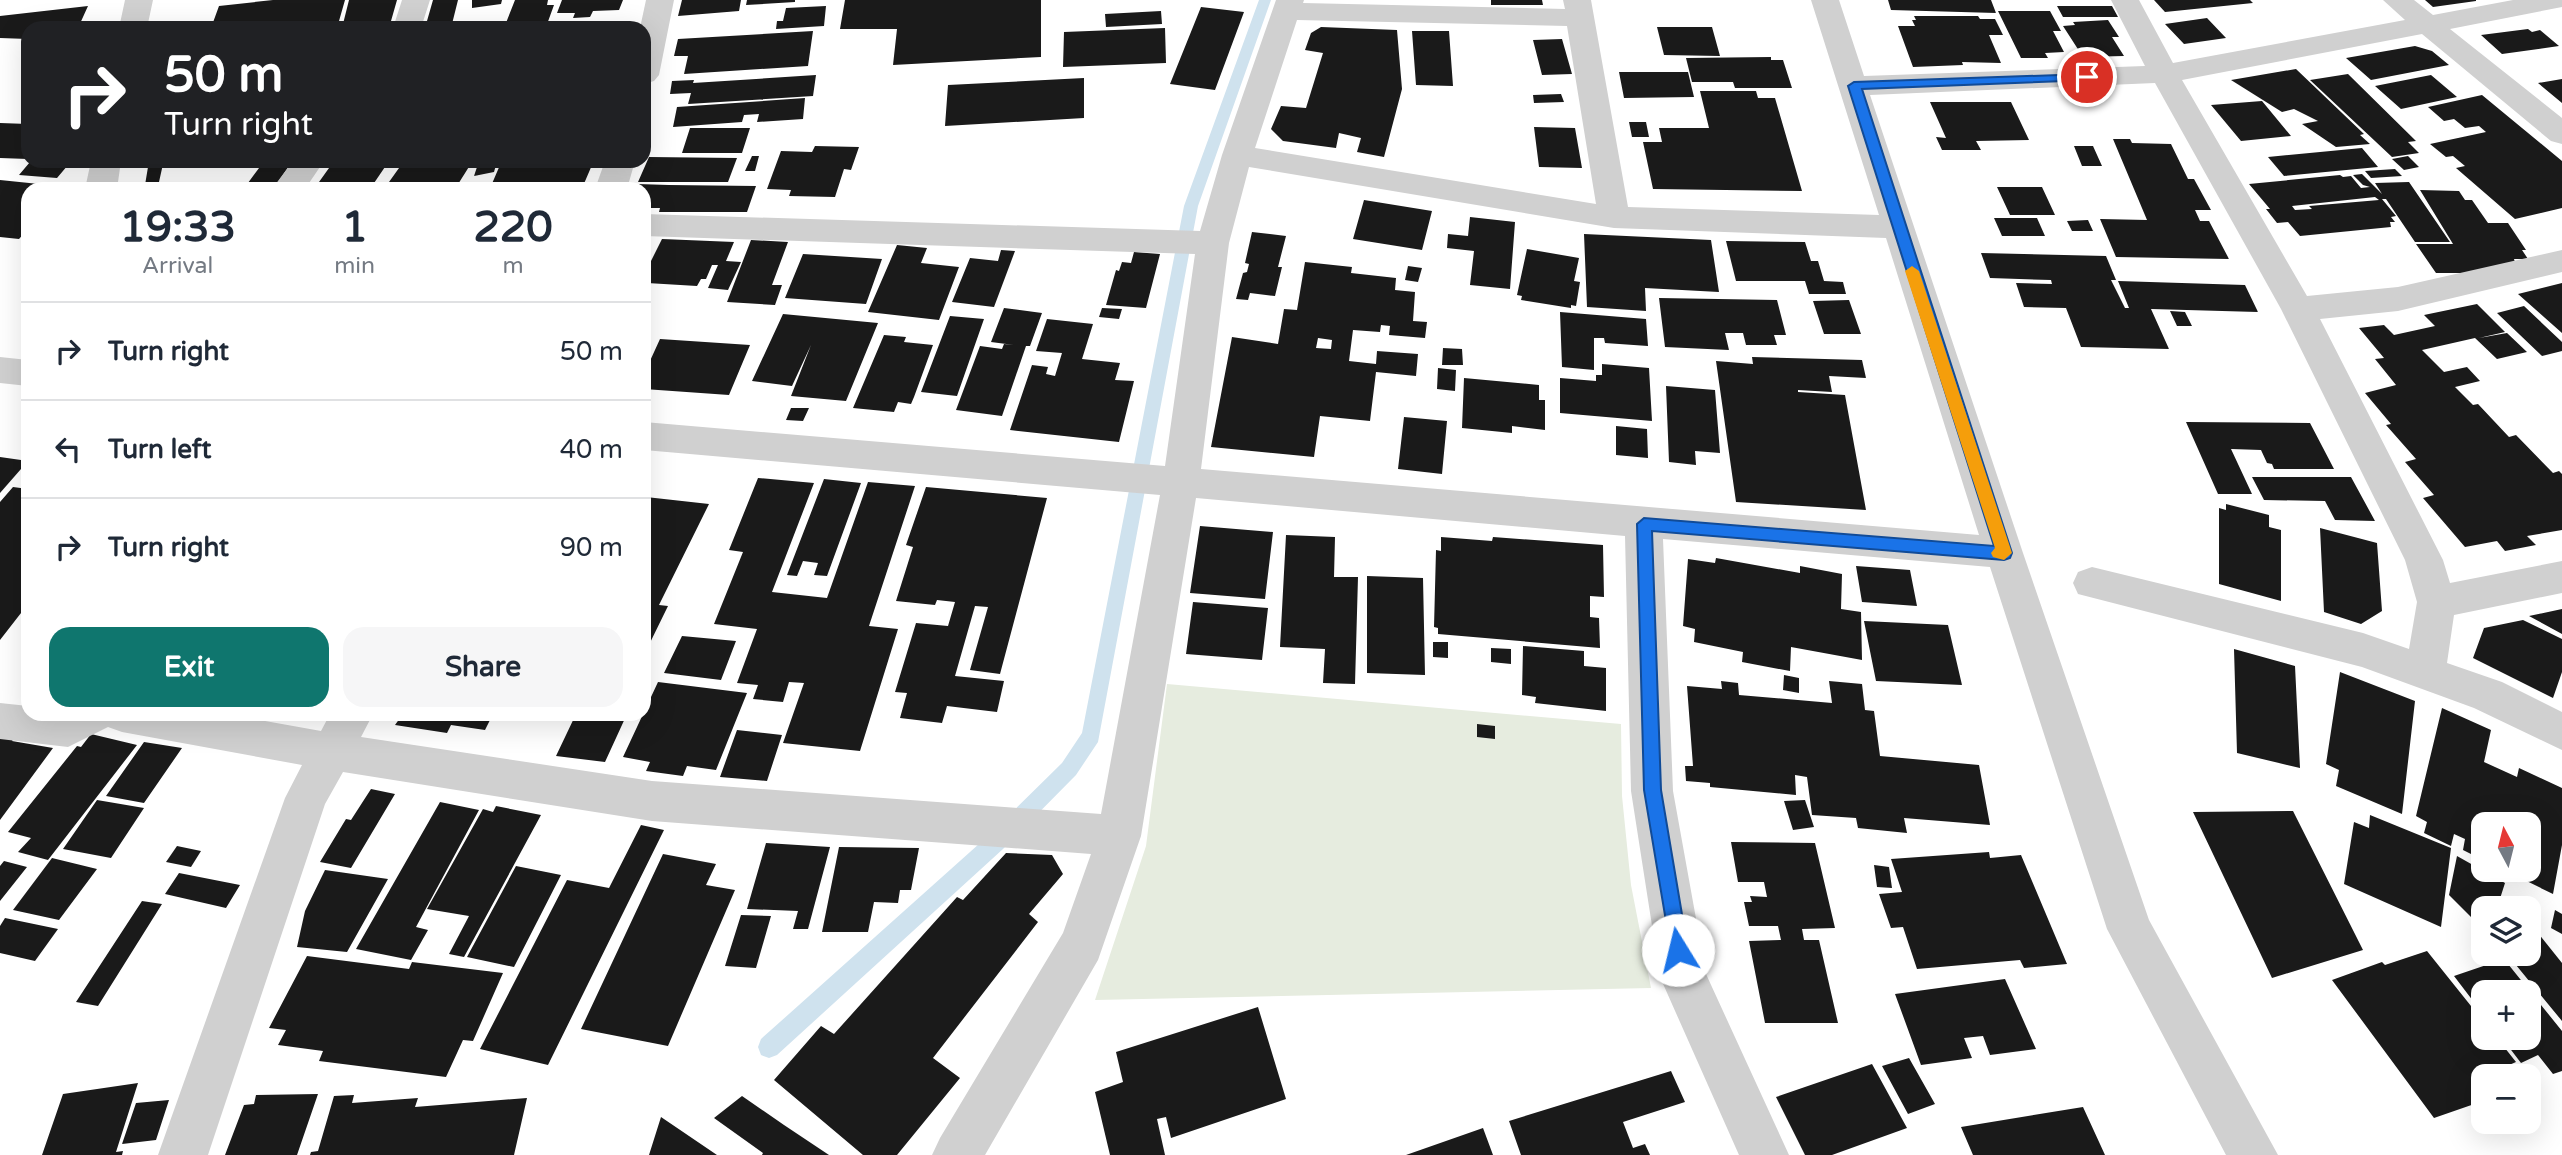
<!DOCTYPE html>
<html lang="en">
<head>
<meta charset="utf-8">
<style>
  body { margin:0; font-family:"Varela Round",sans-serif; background:#f6f6f7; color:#1f2937; height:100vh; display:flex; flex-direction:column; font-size:26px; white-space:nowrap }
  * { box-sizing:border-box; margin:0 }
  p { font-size:23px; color:#747a83 }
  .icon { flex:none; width:38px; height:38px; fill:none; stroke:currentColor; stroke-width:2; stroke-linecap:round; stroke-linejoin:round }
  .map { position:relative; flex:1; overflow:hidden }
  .drawer { position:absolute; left:21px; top:182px; width:630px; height:539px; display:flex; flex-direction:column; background:#fff; border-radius:21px; box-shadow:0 7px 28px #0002 }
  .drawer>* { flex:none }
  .banner { position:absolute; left:21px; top:21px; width:630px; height:147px; border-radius:21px; box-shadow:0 7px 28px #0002; background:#202124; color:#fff; overflow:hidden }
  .needle { width:46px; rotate:353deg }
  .controls { position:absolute; left:2471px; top:812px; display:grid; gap:14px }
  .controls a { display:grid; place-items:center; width:70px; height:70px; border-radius:14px; background:#fff; box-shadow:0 7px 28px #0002; font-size:35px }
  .pin { position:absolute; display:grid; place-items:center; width:60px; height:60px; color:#fff; margin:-30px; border:4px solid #fff; border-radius:50%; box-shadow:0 2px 7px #0007 }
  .me { position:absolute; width:77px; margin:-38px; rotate:351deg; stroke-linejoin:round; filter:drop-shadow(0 0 5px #0008) }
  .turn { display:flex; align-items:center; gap:24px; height:147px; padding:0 28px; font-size:32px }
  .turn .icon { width:91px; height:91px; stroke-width:2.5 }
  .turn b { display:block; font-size:49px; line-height:60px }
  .eta { display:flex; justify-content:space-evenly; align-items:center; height:119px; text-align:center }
  .eta b { font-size:42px; font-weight:700; line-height:49px }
  .primary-button { display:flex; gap:14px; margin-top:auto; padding:14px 28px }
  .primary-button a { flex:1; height:80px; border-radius:21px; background:#0f766e; color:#fff; font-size:28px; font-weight:700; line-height:80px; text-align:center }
  .primary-button a+a { background:#f6f6f7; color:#1f2937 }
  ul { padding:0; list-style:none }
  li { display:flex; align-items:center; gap:21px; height:98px; padding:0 28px; border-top:2px solid #e0e1e3 }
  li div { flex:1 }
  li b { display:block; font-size:26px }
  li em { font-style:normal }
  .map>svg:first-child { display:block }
  .green { fill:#e6ecdf }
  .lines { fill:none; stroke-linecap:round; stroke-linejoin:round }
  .stream { fill:#cfe2ee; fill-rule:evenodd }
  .building { fill:#1a1a1a; fill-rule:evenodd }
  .minor { fill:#d0d0d0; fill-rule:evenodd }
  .route { fill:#1a73e8; stroke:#114b97; stroke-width:2 }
  .slow { fill:#f59e0b }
</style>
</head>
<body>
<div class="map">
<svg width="2562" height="1155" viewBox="0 0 2562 1155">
  <rect width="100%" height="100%" fill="#fff"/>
  <path class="green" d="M1167,684L1621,724L1622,796L1631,885L1651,988L1095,1000L1146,846Z"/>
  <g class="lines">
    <path class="stream" d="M1259,0H1271L1198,206L1098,742L1076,775L1003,849L777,1055L769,1058L761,1055L758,1047L761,1039L989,835L1062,763L1082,733L1184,206Z"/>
  </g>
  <path class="building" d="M273,0H345L337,28H211L219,6Z
    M349,0H397L389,28H342Z
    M433,0H458L451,28H425Z
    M472,0H502L501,4L472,8Z
    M515,0H548L547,5H554L546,27L504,28Z
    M562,0H623L619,10L593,11L590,17L573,18L575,13H557Z
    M682,0H741L739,11L678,16Z
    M747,0H795V2L746,5Z
    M845,0H1041V57L893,65L897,29H840Z
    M1491,0H1542L1543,5H1491Z
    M1888,0H1991L1996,13L1891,10Z
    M2154,0H2250L2253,3L2165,12Z
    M2425,0H2476V1L2433,7Z
    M88,6L78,28H28V39L0,38V16Z
    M826,6L824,26L776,29L777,21H783L786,8Z
    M2057,6H2112L2118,17H2063Z
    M1201,7L1244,12L1215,90L1170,84Z
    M1161,11L1162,24L1106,27L1105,14Z
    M1998,11H2050L2061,31H2053L2064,52L2045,53L2048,58H2021Z
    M1914,16H1978L1980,19H1995L2003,35H1989L2001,63L1962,62L1963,65L1913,67L1898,26H1915L1912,20H1916Z
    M2207,18L2226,38L2184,44L2165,24Z
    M2108,20L2119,37H2112L2124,56L2083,57L2063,26L2075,25L2073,22Z
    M1321,27L1397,30L1402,89L1384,157L1357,152L1361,138L1339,133L1336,148L1283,141L1271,129L1281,106L1306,108L1323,53L1305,50L1311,33Z
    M1657,27H1712L1720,56L1664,55Z
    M1165,28L1166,63L1063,67L1064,32Z
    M2528,29L2532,32L2540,30L2559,46L2502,54L2481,35Z
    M813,31L808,66L684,74L688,56H674L678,39Z
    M1412,31H1449L1453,86L1416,85Z
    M1562,39L1572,74L1542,75L1533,40Z
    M2415,46L2432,51L2449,65L2371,80L2346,58Z
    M1771,57V60H1783L1792,88H1735L1733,82H1692L1686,58Z
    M2296,69L2364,134L2360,135L2370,144L2336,147L2302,124L2318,121L2294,109L2282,112L2231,80Z
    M1619,72H1688L1694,97L1624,98Z
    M2348,74L2416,141L2408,142L2419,153L2392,157L2310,80Z
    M816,75L813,96L688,104L691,93L670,94L672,81L694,80L693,83Z
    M2431,75L2457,97L2401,109L2375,86Z
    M1084,78V118L945,126L948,85Z
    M2562,79V103L2538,83Z
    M1700,91H1756L1758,98H1775L1802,191L1653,189L1643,142H1662L1659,128H1709Z
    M1561,94L1564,102L1534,103L1533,95Z
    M2482,95L2562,161V208L2515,219L2456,168L2465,166L2453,156L2446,157L2430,144L2486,132L2479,126L2465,128L2454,119L2444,121L2428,107Z
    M805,98L803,119L757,122L759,114L744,115L742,122L673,127L677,107Z
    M2262,101L2291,136L2241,141L2211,105Z
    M1930,102H2011L2029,140L1976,141L1981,150H1942L1936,137L1946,138Z
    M1629,122H1646L1649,137H1632Z
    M0,123L28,124V159L0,158Z
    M1534,127L1575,128L1582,168L1539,167Z
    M690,128H750L742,153H682Z
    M2113,139H2130L2132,143L2171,144L2188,179H2194L2211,210H2195L2200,221H2209L2229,259L2116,257L2100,219L2147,220Z
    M815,146L859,147L851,170L844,169L835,197L789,196L791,190L767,189L781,151L812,152Z
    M2074,146H2093L2102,166H2082Z
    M2362,148L2378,167L2284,176L2268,157Z
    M752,156H759L755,171H745Z
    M2408,156L2419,167L2404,170L2392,159Z
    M649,157L737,158L728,182H638Z
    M334,161H389L370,189H314Z
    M404,161H462L472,162L455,189H384Z
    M30,162L68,165L57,178L19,175Z
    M163,164L159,182L145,185L148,167Z
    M262,164L289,166L273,189L245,187Z
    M496,165L494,172L474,176L477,167Z
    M500,165L539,164L592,165L583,186H491Z
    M2395,169L2402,176L2371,178L2365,171Z
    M2362,174L2382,194L2375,183L2409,182L2450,242H2415L2386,199H2382L2396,216L2391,217L2395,222H2390L2391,227L2300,236L2288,222L2277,223L2266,209H2270L2249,184L2340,175L2343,177L2351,176L2361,188L2370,187L2363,185L2353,175ZM2375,197L2379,200L2309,206L2312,209L2295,210L2292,206Z
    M0,180L68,187V189H28V229L19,239L0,237Z
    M637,184L669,185L756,186L747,212H659L660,208H644V189H635Z
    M1997,187H2042L2055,215H2010Z
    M2420,190L2459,191L2465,200H2472L2488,223H2508L2526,250H2522L2528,259H2514L2515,262L2471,273H2436L2416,244H2453Z
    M1364,200L1432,211L1422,250L1353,239Z
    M1470,217L1515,222L1510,289L1470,285L1474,251L1447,248L1448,234L1468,236Z
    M1994,218H2037L2045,236H2002Z
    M2088,220L2093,231H2072L2067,221Z
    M1252,232L1286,236L1278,267H1282L1275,296L1250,293L1248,300L1236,299L1243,273L1247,272L1249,264L1245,263Z
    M1584,234L1711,240L1719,292L1645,288L1646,311L1587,307Z
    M662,239L734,242L726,261L741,262L728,290L708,288L718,265H712L706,279H701L697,286L647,283L650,275H644Z
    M751,240L788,242L772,285H782L775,305L727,302Z
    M1726,241L1805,242L1811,261H1818L1824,281L1843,282L1846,294H1809L1805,281H1736Z
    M897,245L927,248L921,263L959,267L939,320L868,312Z
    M1527,249L1579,258L1574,281L1580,282L1576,306L1571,305V308L1521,300L1522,296L1517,295Z
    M1001,250L1015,251L994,307L952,302L970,258L998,261Z
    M1134,252L1160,254L1146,308L1106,305L1116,270L1119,271L1122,262L1131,263Z
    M1981,253L2106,256L2116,280H2111L2125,308H2129L2118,281L2245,285L2258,312L2151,309L2169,349L2081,347L2066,308L2024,307L2016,283L2052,284L2051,280L1990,278Z
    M803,254L882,259L866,304L785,298Z
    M1305,262L1352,267L1351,273L1396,278L1395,290L1415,292L1413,321L1427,322L1425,338L1389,335L1390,326L1381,325L1380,332L1353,330L1349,361L1376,364L1377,351L1418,354L1416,376L1376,372L1370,421L1320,416L1314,457L1211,447L1232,337L1278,344L1284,309L1297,310ZM1318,338L1332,340L1331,349L1316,348Z
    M1408,266L1422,268L1418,282L1405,280Z
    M2562,283V333L2518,294Z
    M1659,298L1777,300L1786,335H1774L1777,345H1746L1743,333H1725L1729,350L1665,347Z
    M1849,300L1861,334H1824L1813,301Z
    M2477,304L2505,332L2479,338L2507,333L2527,352L2497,359L2475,338L2422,350L2444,372L2467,367L2480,381L2455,387L2473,405L2478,404L2509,437L2516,435L2553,473L2559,471L2562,474V530L2527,536L2536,545L2505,551L2497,541L2465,547L2423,498L2434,495L2405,462L2416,459L2386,425L2391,424L2365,393L2396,385L2375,359L2384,358L2359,328L2384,325L2394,335L2435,326L2424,315Z
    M2524,306L2562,342V351L2542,356L2497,313Z
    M1004,308L1042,313L1030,346H1026L1002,416L956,410L980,346L1002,349L1004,344L1014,345L991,342Z
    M1102,308L1122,309L1119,319L1099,317Z
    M2170,311L2185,312L2192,326H2177Z
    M1560,312L1646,319L1648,346L1605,343L1604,338H1594V370L1562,367Z
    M783,314L878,323L846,401L791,396L811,345L792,386L752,381Z
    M950,316L984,319L957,396L921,392Z
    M1047,319L1093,324L1082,359L1120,363L1115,380L1134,381L1119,442L1010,430L1032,365L1048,367L1046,374L1055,376L1062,353L1036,351Z
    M884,335L906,337L904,342L933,345L914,397L911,404L898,402L894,412L853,408Z
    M660,339L750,345L729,395L644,389V374Z
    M1443,348L1462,349L1463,365H1442Z
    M1752,357L1862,360L1866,378L1829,376L1832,392L1798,390V392L1845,395L1866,510L1736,502L1716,361L1753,364Z
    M1602,364L1649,368L1652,421L1560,413V378L1596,381V375H1602Z
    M1438,368L1456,370L1455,391L1437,389Z
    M1464,378L1539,385V400H1545V430L1512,426V433L1462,428Z
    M1666,386L1715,390L1720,453L1695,451L1696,465L1669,462Z
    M791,408H809L803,421L786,420Z
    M1404,417L1447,421L1442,474L1398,469Z
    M2186,422L2310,423L2334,469H2274L2272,464L2267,463L2261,450L2231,449L2252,494H2218Z
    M1616,426L1647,429L1648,458L1616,455Z
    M0,457L28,461L0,493Z
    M2252,477H2351L2375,521L2335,520L2325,501L2264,500Z
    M758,478L814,483L772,592L827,598L868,482L915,486L869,626L898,629L860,751L783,743L804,683L789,682L783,702L753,699L758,685L737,683L757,629L714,624L743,552L729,550Z
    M824,479L861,483L827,576L814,575L818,563L803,561L797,576L787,575Z
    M13,487L28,489V604L0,640V502Z
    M926,487L1047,498L1000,674L970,670L988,607L975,606L955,676L1004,681L997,712L947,706L942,723L900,718L907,693L895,692L916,623L948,626L955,602L937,600L935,605L896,601L913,547L906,545Z
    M646,497L709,504L659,605L668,606L644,655Z
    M2226,504L2269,515V527L2281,530V601L2219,584V508L2226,510Z
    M1200,526L1273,532L1265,599L1190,593Z
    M2320,528L2377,543L2382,611L2361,624L2324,612Z
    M1286,535L1335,537L1334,577H1358L1355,684L1323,683L1325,649L1280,647Z
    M1441,537L1492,541L1493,537L1603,545L1604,597L1590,596V617L1599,618L1600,648L1438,634V628L1434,627L1436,550L1441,551Z
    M1716,558L1800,573V566L1842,574L1841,609L1861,612L1862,660L1791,647L1790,671L1742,662L1743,652L1694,642L1695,629L1683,626L1688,559L1715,563Z
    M1856,566L1910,570L1917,606L1862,602Z
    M1367,576L1423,578L1425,675L1367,673Z
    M1193,602L1268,608L1262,660L1186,654Z
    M2562,609V634L2529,616Z
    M2523,620L2562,639V672L2553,698L2473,658L2484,628Z
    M1864,621L1948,625L1962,685L1876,681Z
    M682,636L736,641L721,680L664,673Z
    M1433,642H1448V658L1433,657Z
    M1523,646L1584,651V666L1606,668V711L1535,703L1536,697L1522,695Z
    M1491,648L1511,649V664L1491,662Z
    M2234,649L2295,666L2300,768L2237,753Z
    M2340,672L2415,701L2402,814L2336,786L2339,770L2326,764Z
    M1784,675L1799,678V693L1783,690Z
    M1721,681L1738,683L1739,695L1832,703L1829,681L1862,684L1865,710L1874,711L1880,756L1979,765L1990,825L1904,818L1907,833L1858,828L1856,818L1812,815L1807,777L1795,775L1796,795L1710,787V783L1686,781L1685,766H1693L1687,686L1722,689Z
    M658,682L747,693L716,770L687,766L683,776L646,771L650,762L623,757Z
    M2442,708L2491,730L2484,762L2517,777L2519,768L2562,788V845L2553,894L2504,870H2529V824H2483V860L2463,850L2465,839L2454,834L2451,846L2424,833L2427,822L2416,816Z
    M391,714H493L485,730L451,725L447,733L395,725L400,718L390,717Z
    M576,714H627L605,762L556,756Z
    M1477,724L1495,726V739L1477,737Z
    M737,730L782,735L767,781L720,777Z
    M0,733L16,736L12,741L53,748L0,820Z
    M91,734L137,745L48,860L18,852L31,838L8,832L77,746L81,747Z
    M144,742L182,748L144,803L106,796Z
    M371,789L395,794L351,868L320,862L346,819L351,820Z
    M97,800L144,808L111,858L63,849Z
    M1805,800L1814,827L1793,830L1784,801Z
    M440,802L479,810L416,927L428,930L411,960L356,949Z
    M496,806L541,815L464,957L449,954L469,916L427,909L483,809L493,812Z
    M2293,811L2363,950L2272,978L2193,812Z
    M2370,815L2451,848L2441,927L2344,884L2354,822L2369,828Z
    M641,825L664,830L548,1065L480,1049L567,880L609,888Z
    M1731,842L1815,843L1835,928L1802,929L1804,940H1819L1838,1023H1765L1749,941L1781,940L1778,926H1749L1744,902H1752L1750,896L1767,897L1764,882H1738Z
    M766,843L830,847L808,929H793L798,911L747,909Z
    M177,846L201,851L191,867L166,862Z
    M839,847L919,848L911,890H900L898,903L874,902L868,932H822Z
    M1989,852L1990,858L2021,855L2067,964L2024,968L2020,960L1917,969L1903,927L1891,928L1879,894L1902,892L1891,859Z
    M1006,853L1052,855L1063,874L1029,914L1038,922L933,1058L960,1078L897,1155H863L774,1080L821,1026L834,1034L957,897L963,900Z
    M663,854L716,864L706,885L735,890L668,1046L581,1029Z
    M2457,856L2505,883L2497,908H2483V929L2449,895Z
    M52,858L97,869L59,920L13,910Z
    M4,861L27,867L0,901V866Z
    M1874,865L1889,867L1892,888L1877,887Z
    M516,866L561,875L514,967L467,957Z
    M325,870L388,879L347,952L297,947L305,911Z
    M179,873L240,885L226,908L165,894Z
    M142,901L162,904L98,1006L76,1002Z
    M2555,910L2562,914V934L2551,928Z
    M741,915L771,916L756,968L725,966Z
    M5,918L58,929L35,961L0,953V926Z
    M2538,933L2562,963V1021L2507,954H2529V937Z
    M2427,951L2483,1021V1038H2497L2516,1062L2493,1072L2497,1076H2483V1085L2479,1087L2483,1091V1101L2434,1118L2332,980L2382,962L2385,965Z
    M307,956L409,969L412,962L503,973L473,1041L463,1040L446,1077L319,1061L323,1051L278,1045L286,1030L269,1028Z
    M2504,959L2562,1031V1071L2553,1074L2538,1055L2521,1063L2502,1038H2529V992H2483V1014L2454,976Z
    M2005,979L2036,1049L1990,1055L1983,1036L1964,1038L1972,1058L1921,1065L1895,994Z
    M1258,1007L1286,1099L1171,1138L1166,1117L1157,1119L1165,1155H1110L1095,1092L1123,1082L1116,1052Z
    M1909,1058L1935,1104L1908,1114L1882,1066Z
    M1872,1064L1907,1128L1832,1155H1805L1776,1097Z
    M1671,1071L1685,1102L1623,1122L1633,1148L1645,1144L1650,1155H1521L1509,1121Z
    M138,1083L116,1152L123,1151L122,1155H42L63,1094Z
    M318,1094L297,1155H225L244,1105L254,1104L256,1095Z
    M354,1095L352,1103L418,1098L415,1107L527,1098L514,1155H310L311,1152L318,1151L334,1096Z
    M742,1096L784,1125L829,1155H762L763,1153L714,1118Z
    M169,1100L156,1140L122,1144L136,1103Z
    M2083,1107L2105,1155H1973L1961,1127Z
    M661,1117L717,1155H649Z
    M1483,1128L1493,1155H1406Z"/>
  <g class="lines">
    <path class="minor" d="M125,0H153L147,28H119Z
      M402,0H430L421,28H393Z
      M646,0H674L659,75L654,81L644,84V28H640Z
      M1276,0H1304L1303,3L1565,9L1563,0H1591L1628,207L1879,215L1811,0H1839L1864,76L2145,66L2111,0H2139L2173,63L2405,20L2383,0H2414L2433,15L2513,0H2562V7L2450,29L2562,118V144L2551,141L2422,34L2182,80L2307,296L2398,287L2562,250V272L2398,311L2320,319L2443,560L2450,583L2562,561V593L2454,615L2447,663L2502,682L2562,712V750L2474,708L2362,667L2078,594L2073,583L2078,572L2092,567L2363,633L2409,649L2417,602L2405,560L2281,309L2155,83L1870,95L2023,553L2149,920L2278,1155H2226L2107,929L1990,567L1663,539L1673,791L1706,974L1789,1155H1739L1660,977L1631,791L1625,536L1196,498L1141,836L1098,960L985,1155H932L940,1138L1063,933L1091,854L652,821L343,772L325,804L208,1155H158L285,798L302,765L122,732L108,727L68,747L0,739V703L28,706V714H226L321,731L330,714H373L361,737L652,781L1101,814L1160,495L644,450V422L1165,466L1195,254L644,236V214L1200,231L1222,155ZM1297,20L1567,26L1596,204L1255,148ZM1249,167L1614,228L1886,238L1979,535L1201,469L1229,243Z
      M91,161H121L117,189H85Z
      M293,161H324L305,189H272Z
      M605,161H635L627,189H595Z
      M0,357L28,360V386L0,383Z"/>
  </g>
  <path class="route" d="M2087,74L2091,75V80L1862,89L2012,553L2010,558L2004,560L1652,531L1661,790L1688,950L1685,957L1678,959L1672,957L1644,790L1637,524L1644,518L1994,546L1848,86L1854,82Z"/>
  <path class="slow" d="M1912,266L1919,271L2012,553L2004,560L1993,557L1991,553L1995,548L1905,271Z"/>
</svg>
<div class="controls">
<a><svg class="needle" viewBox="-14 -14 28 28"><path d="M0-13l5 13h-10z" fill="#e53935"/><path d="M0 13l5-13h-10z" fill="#747a83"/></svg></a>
<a><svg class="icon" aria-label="layers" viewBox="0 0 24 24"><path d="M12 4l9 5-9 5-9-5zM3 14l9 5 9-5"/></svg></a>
<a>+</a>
<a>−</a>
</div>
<div class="pin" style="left:2087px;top:77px;background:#d93025"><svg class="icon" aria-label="arrive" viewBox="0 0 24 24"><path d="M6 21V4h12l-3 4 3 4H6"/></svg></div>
<svg class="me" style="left:1678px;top:950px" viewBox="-20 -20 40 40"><circle r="19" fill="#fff"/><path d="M0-13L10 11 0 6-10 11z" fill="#1a73e8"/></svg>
<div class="banner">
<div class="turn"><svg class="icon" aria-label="right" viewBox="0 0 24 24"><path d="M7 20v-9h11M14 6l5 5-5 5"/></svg><div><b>50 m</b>Turn right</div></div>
</div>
<section class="drawer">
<div class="eta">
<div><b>19:33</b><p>Arrival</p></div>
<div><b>1</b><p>min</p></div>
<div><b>220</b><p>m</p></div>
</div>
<ul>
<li><svg class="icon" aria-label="right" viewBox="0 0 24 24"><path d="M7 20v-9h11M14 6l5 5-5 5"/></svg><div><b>Turn right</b></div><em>50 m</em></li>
<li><svg class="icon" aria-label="left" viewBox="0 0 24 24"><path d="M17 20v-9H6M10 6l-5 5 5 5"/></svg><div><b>Turn left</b></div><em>40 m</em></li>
<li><svg class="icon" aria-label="right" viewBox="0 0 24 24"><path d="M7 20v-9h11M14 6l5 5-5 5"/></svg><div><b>Turn right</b></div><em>90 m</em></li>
</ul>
<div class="primary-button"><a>Exit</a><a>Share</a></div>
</section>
</div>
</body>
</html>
